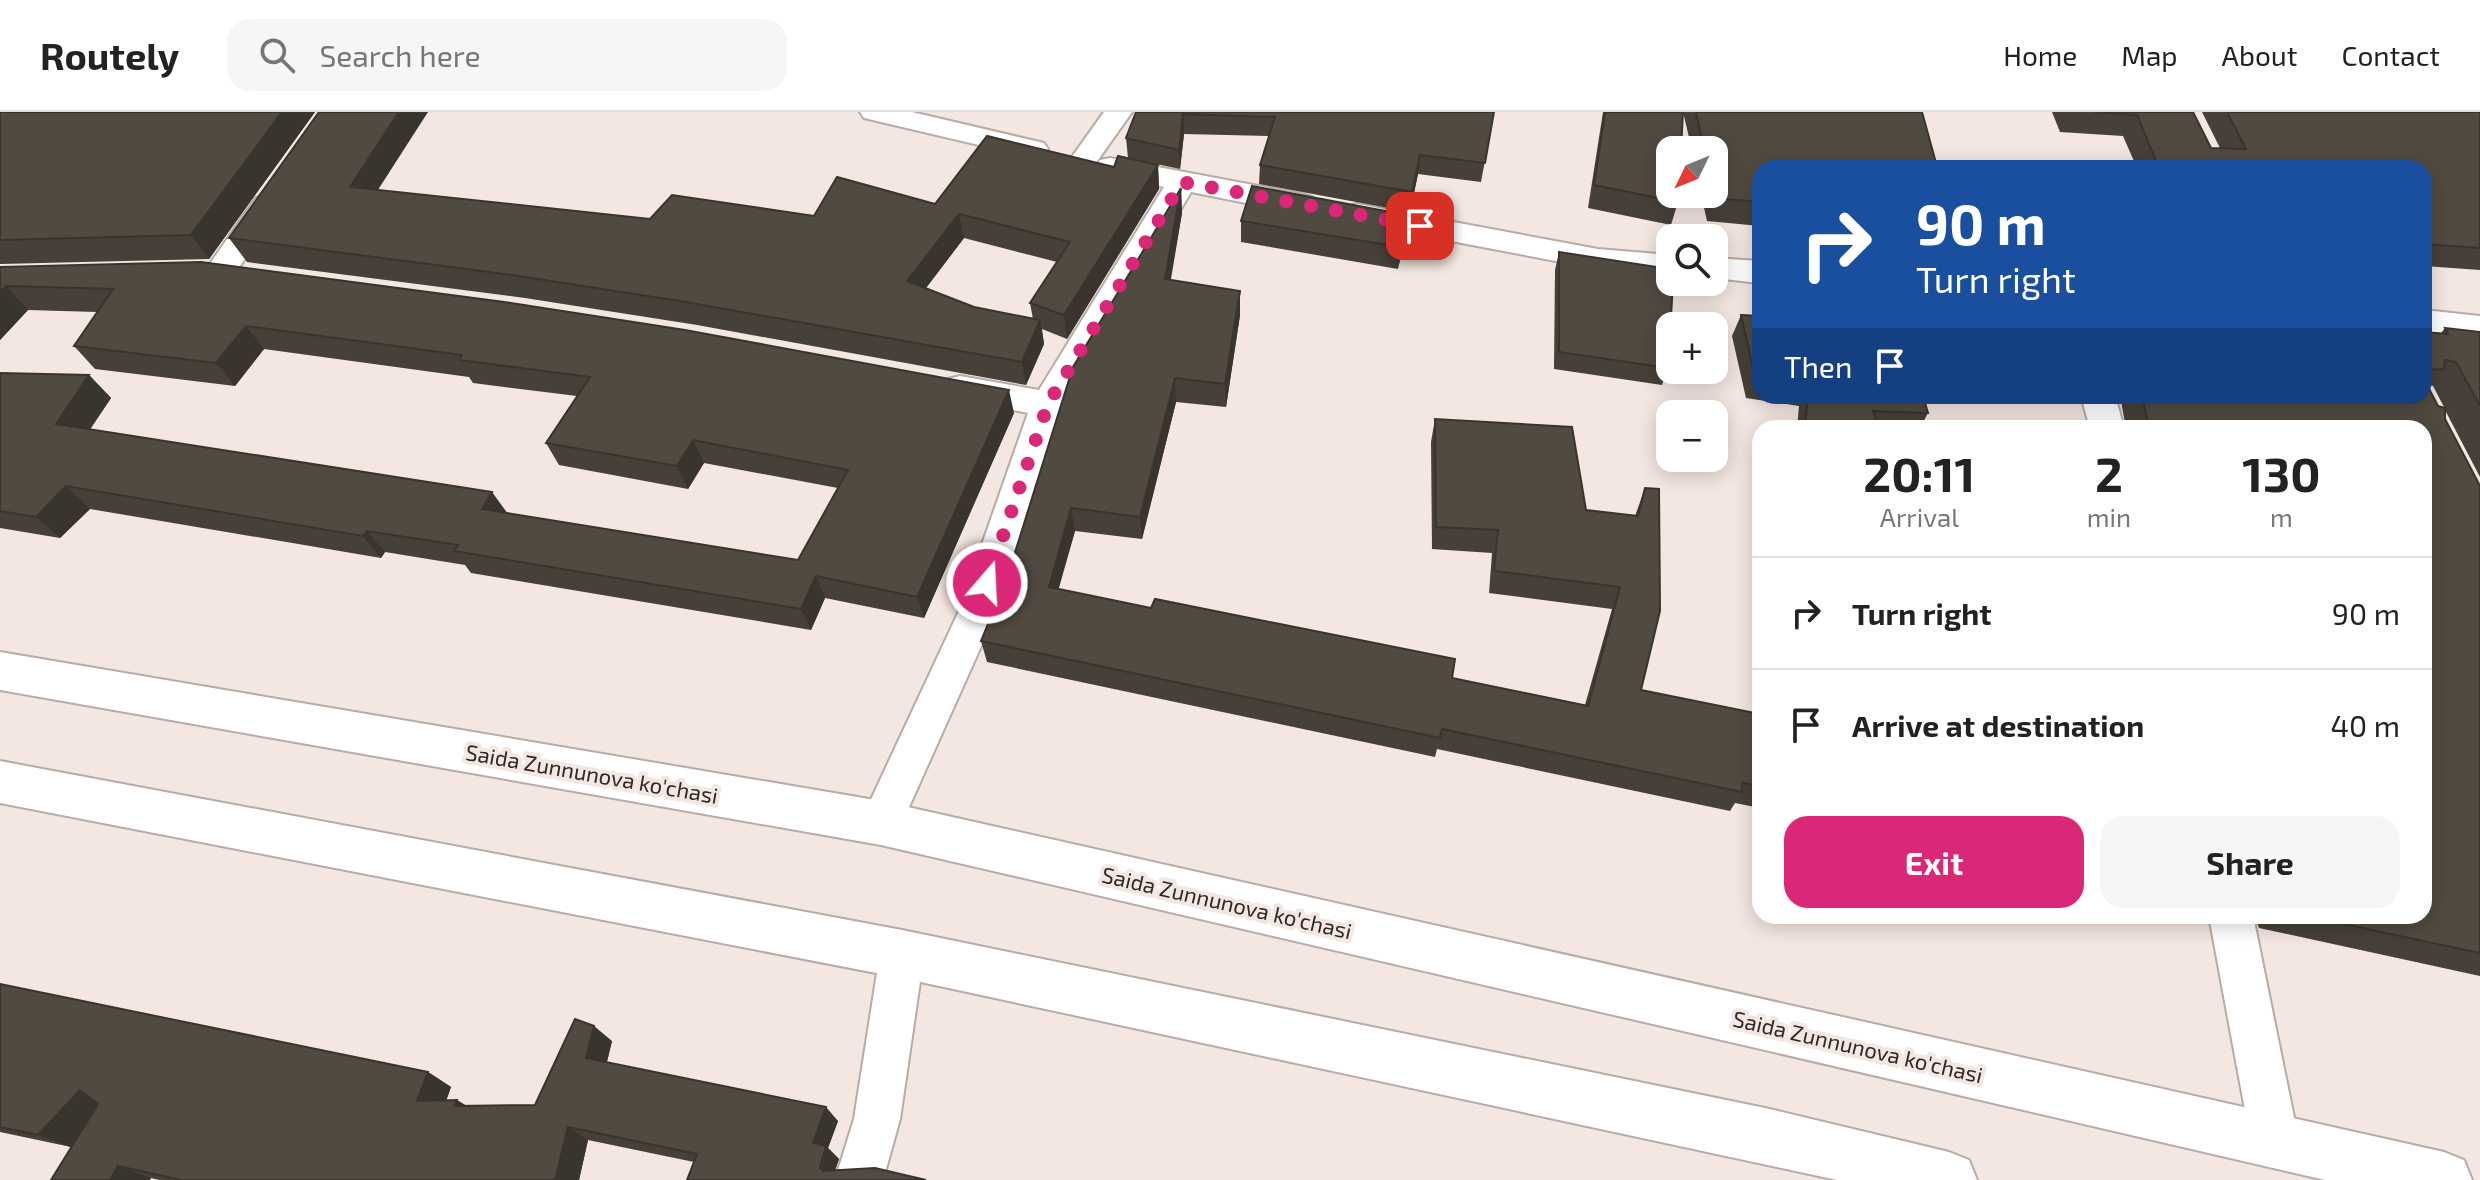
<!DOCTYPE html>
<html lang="en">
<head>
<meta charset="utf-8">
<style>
  body { margin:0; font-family:"Exo 2",sans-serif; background:#f6f6f6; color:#222; height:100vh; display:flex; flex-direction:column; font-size:30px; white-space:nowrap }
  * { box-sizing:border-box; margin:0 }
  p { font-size:26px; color:#767676 }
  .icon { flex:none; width:44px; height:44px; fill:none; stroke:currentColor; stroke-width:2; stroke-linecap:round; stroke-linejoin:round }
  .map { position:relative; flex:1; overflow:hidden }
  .side { position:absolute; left:1752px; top:308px; width:680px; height:504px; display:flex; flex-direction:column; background:#fff; border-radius:24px; box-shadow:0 4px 20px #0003 }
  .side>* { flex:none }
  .banner { position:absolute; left:1752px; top:48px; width:680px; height:244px; border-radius:24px; box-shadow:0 4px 20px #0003; background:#1a4fa0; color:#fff; overflow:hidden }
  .needle { width:52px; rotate:227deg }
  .buttons { position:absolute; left:1656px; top:24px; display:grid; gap:16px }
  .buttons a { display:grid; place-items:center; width:72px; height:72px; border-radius:16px; background:#fff; box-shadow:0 4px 20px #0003; font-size:40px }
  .pin { position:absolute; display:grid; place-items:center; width:68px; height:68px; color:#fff; margin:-34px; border-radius:16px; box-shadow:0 4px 12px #0006 }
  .me { position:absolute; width:88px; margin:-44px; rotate:19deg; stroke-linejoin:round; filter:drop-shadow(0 0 6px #0008) }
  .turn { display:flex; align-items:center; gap:28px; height:168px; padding:0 32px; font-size:36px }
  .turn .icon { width:104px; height:104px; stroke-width:2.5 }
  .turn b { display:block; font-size:56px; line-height:68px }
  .then { display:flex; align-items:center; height:76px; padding:0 32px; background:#0003; gap:16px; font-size:30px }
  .eta { display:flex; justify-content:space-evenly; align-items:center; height:136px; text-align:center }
  .eta b { font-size:48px; font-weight:700; line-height:56px }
  .button { display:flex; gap:16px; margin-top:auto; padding:16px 32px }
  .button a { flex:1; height:92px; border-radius:24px; background:#db2777; color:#fff; font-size:32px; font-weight:700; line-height:92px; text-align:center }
  .button a+a { background:#f6f6f6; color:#222 }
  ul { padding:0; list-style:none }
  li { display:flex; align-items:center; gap:24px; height:112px; padding:0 32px; border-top:2px solid #e0e0e0 }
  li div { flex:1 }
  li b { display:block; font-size:30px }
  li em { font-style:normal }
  header { display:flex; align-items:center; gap:48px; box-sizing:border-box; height:112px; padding:0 40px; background:#fff; border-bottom:2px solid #e0e0e0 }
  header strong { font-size:38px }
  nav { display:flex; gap:44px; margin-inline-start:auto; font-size:28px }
  .search { width:560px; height:72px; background:#f6f6f6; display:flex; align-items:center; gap:20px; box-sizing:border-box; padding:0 28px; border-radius:24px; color:#767676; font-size:30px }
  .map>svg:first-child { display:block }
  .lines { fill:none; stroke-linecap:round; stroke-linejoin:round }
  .street-casing { stroke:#b8aba5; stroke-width:4 }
  .secondary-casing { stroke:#b8aba5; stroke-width:4 }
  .street { fill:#fff; fill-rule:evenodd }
  .secondary { fill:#fff; fill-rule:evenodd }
  .wall { fill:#464038; fill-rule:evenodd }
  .shaded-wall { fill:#39342e }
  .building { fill:#514a41; stroke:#39342e; stroke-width:2 }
  .route { stroke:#db2777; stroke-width:14; stroke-dasharray:0 25.2 }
  .labels { text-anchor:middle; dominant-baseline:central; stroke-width:8; stroke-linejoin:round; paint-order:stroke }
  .street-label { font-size:22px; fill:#2e2927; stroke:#f4e6e0 }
</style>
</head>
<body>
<header>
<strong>Routely</strong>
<div class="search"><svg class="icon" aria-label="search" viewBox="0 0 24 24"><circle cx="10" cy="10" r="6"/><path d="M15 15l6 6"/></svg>Search here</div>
<nav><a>Home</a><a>Map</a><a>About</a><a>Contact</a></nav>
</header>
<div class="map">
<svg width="2480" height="1068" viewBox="0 0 2480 1068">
  <rect width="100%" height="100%" fill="#f4e6e0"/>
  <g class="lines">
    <defs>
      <path id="street" d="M860,0H912L1044,31L1048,37L1044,43L1034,46L864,6Z
        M1104,0H1132L1093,55L1083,58L1073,55L1069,49Z
        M1110,46L1301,82L1312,85L1316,92L1312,99L1301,102L1191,80L1064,293L996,501L896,724L881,730L866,724L860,711L958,501L1028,301L948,285L943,276L948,267L960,264L1039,278L1164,75L1100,62L1095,55L1100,48Z
        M267,83L278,86L282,93L231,167L220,171L209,167L204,160L209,153L256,86Z
        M1357,92L1598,137L1670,143V163L1598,157L1346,109L1342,102L1346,95Z
        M1714,146L1760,149V171L1714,166Z
        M2424,198L2480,204V226L2424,220Z
        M2081,284H2115L2124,316H2090Z
        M2209,804H2253L2299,1030L2292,1047L2275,1054L2258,1047L2251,1030Z
        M902,821L917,827L924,842L900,1007L883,1068H835L854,1007L880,842L887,827Z"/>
      <path id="secondary" d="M0,540L881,689L2444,1040L2464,1048L2472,1068H2325L881,733L0,578Z
        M0,649L902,818L1765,996L1949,1040L1969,1048L1977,1068H1837L902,866L0,691Z"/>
    </defs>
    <use href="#street" class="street-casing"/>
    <use href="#secondary" class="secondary-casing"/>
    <use href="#street" class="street"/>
    <use href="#secondary" class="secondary"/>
  </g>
  <path class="wall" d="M0,0H315L209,147L0,152Z
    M1136,0H1494L1481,70L1418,62L1410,100L1259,72L1260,53L1269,24L1184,22L1180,57L1128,46L1126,26Z
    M1603,0H1922L1760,56V114L1707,109L1701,82H1714V38H1692L1683,0L1678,90L1671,113L1588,96Z
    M2052,0H2193L2211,36H2220L2202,0H2480V158L2424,154V56H2137L2123,24L2060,20Z
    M1158,53L1159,77L1067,227L1042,217L1044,232L1026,273L697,213L525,186L247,150L229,126L378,78L650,107L814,104L935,92L1114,55ZM964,126L1057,150L1030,191L1033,207L974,195L926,176Z
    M1181,76L1182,101L1170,168L1240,203L1226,295L1176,290L1142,427L1075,419L1058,477L1452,566L1585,593L1612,497L1489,481L1492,441L1432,437L1431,330L1435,307L1586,398L1635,404L1645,376L1641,578L1760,602V696L1735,691L1730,699L1437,637L1435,645L987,550L981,529Z
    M1407,103L1405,124L1398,157L1241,130V109Z
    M1559,140L1668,256L1662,273L1554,257L1555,158Z
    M0,155L1014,301L924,506L825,486L811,518L471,461L465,453L385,440L381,446L90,397L60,426L0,416V261L89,263L111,286L90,317L507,401L798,448L838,376L704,351L688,377L559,353L546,331L577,284L473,271L469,265L264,237L235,274L95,257L74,234L97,200L28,198L0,228Z
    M1741,203L1760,204V284H1923L1928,301L1920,316H1797L1799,294L1746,286L1732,224Z
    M2445,216L2480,220V365L2445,298V307L2480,374V864L2259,816L2255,804H2424V316H2126L2120,284H2424V220L2441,221ZM2429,273L2433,274L2444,295L2438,294L2428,274Z
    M0,872L428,960L451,975L446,989L457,988L466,994L535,993L612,929L607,950L838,1009L828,1036L839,1047L835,1058L926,1068L694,1050L588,1028L579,1068H159L151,1066L150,1068L71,1035L0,1020Z"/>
  <path class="shaded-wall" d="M282,0H315L209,147L191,123Z
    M399,0H428L365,98L350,75Z
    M1183,2L1184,22L1180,57L1179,38Z
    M1420,43L1418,62L1410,100L1412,80Z
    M1158,53L1159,77L1067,227L1064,203Z
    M1181,76L1182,101L1167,191L1165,167Z
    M959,102L964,126L913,193L907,169Z
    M1407,103L1405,124L1398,157L1401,135Z
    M6,174L28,198L0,228V180Z
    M1240,179V203L1226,295L1225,272Z
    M1040,208L1044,232L1026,273L1022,250Z
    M246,214L264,237L235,274L216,251Z
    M89,263L111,286L79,334L56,312Z
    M1175,266L1176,290L1142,427L1140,405Z
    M1009,278L1014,301L924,506L917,485Z
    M693,328L704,351L688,377L677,354Z
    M66,374L90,397L60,426L36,405Z
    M492,380L508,402L482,397Z
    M1071,396L1075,419L1053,497L1049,475Z
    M367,419L385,440L381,446L363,424Z
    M816,464L825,486L811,518L801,497Z
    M594,914L612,929L604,961L586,946Z
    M428,960L451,975L441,1003L417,989Z
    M80,978L113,992L73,1036L38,1023Z
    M457,988L480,1002L455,994Z
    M826,995L838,1009L828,1036L839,1047L832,1068L820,1055L813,1031Z
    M568,1015L588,1028L579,1068H555Z
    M118,1054L151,1066L150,1068H110Z"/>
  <path class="building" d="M0,0H282L191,123L0,128Z
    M319,0H399L350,75L650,107L672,83L814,104L837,65L935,92L987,24L1114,55L1118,44L1158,53L1064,203L1030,191L1070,130L959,102L907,169L974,195L1040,208L1022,250L686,190L512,163L229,126Z
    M1136,0H1494L1485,51L1420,43L1412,80L1260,53L1275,5L1183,2L1179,38L1126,26Z
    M1605,0H1683L1681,38H1670V82H1679L1678,90L1594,73Z
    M1696,0H1922L1936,51L1984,54V56H1760V90L1715,86L1714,81V38H1704Z
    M2094,0H2193L2211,36L2246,37L2227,0H2480V136L2424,132V56H2159L2137,3Z
    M1252,74L1407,103L1401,135L1241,109Z
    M1181,76L1165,167L1240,179L1225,272L1175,266L1140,405L1071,396L1049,475L1151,496L1155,487L1455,547L1452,566L1588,594L1620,475L1494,459L1498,418L1436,415L1435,307L1572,315L1586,398L1638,404L1645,376L1659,377L1660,499L1641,578L1760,602V674L1742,671V680L1442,617L1440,626L981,529L1007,466L1073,255Z
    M1559,140L1670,157V170H1673L1668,256L1559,240Z
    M201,150L511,191L685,218L1009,278L917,485L816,464L801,497L454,439L458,433L367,419L363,424L66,374L36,405L0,399V261L89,263L56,312L492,380L482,397L798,448L848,358L693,328L677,354L546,331L590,265L459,248L462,243L246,214L216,251L74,234L113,177L6,174L0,180V155Z
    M1741,203L1760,204V266L1755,265Z
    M2445,216L2480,220V294L2456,250L2445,248L2444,257L2424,258V220L2448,222Z
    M2424,267L2438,294L2445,296V307L2480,374V841L2306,804H2424V316H2149L2142,284H2424Z
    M1808,284H1923L1928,301L1873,299L1879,316L1805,314Z
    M0,872L428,960L417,989L457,988L455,994L535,993L575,907L594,914L586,946L826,995L813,1031L826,1034L820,1055L823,1059L875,1056L926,1068H687L697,1042L568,1015L555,1068H181L118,1054L110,1068H51L98,992L80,978L38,1023L0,1015Z"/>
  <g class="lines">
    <path class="route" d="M987,471L1048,292L1182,70L1420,114"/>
  </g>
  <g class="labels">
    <g class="street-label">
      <text transform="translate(592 661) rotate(10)">Saida Zunnunova ko'chasi</text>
      <text transform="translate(1227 790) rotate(13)">Saida Zunnunova ko'chasi</text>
      <text transform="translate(1858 934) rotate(13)">Saida Zunnunova ko'chasi</text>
    </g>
  </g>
</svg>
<div class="buttons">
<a><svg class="needle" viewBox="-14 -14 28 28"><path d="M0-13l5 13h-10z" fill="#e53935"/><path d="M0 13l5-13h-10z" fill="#767676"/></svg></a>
<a><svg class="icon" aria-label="search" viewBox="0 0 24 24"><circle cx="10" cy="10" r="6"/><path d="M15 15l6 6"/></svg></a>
<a>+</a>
<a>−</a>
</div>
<div class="pin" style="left:1420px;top:114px;background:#d93025"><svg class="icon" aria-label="arrive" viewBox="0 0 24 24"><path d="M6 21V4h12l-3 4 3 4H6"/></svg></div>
<svg class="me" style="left:987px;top:471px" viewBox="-20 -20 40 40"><circle r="17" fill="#db2777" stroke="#fff" stroke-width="3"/><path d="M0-11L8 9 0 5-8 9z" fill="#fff"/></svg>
<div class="banner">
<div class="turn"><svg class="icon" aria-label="right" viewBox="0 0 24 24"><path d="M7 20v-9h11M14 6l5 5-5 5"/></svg><div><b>90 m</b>Turn right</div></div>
<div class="then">Then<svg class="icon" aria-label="arrive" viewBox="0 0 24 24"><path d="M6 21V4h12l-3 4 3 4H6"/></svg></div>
</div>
<section class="side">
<div class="eta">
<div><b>20:11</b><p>Arrival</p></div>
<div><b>2</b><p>min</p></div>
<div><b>130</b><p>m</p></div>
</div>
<ul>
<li><svg class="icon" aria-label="right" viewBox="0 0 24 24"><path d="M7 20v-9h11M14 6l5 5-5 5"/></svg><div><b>Turn right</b></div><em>90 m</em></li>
<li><svg class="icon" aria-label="arrive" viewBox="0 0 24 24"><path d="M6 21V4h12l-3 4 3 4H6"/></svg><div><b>Arrive at destination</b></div><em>40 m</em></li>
</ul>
<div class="button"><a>Exit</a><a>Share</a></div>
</section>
</div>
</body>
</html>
